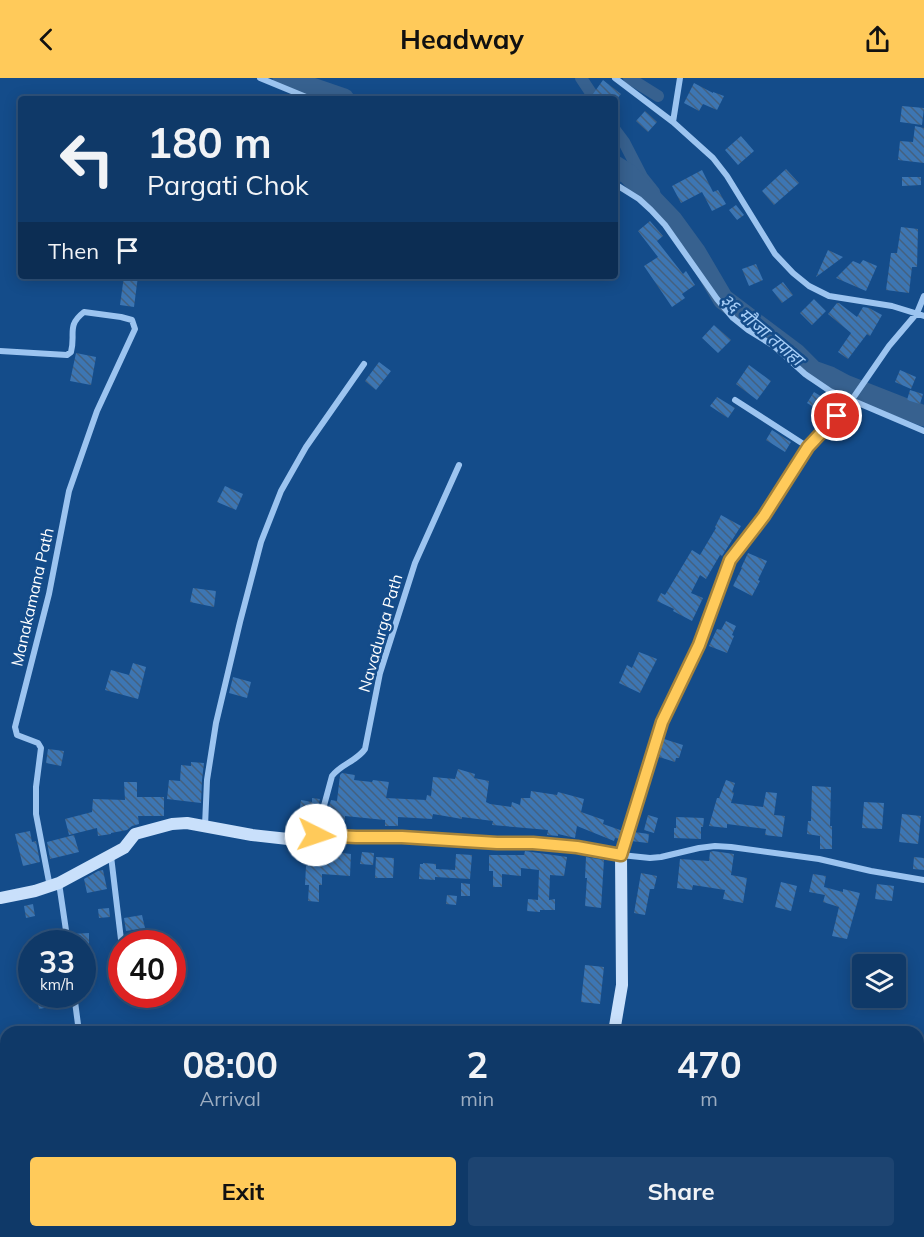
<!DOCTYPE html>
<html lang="en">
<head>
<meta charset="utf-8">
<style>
  body { margin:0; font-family:Mulish,"Noto Sans Devanagari",sans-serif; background:#1d4471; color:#f1f3f6; height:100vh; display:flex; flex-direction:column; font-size:22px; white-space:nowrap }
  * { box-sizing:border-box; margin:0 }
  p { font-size:20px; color:#9bacc0 }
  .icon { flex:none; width:33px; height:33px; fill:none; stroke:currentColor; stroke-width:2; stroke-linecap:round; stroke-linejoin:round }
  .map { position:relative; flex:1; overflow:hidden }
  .details { position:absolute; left:0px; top:948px; width:924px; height:212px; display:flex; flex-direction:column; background:#0f3968; border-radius:18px 18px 0 0; box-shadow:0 3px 15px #0003,0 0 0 2px #2f537c }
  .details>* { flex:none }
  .guide { position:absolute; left:18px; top:18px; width:600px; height:183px; border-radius:6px; box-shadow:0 3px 15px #0003,0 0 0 2px #2f537c; background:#0f3968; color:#f1f3f6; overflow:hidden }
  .controls { position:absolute; left:852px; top:876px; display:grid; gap:12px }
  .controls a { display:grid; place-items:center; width:54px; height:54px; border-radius:6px; background:#0f3968; box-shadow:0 3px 15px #0003,0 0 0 2px #2f537c; font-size:30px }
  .speed { position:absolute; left:18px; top:852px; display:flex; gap:12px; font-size:30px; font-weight:700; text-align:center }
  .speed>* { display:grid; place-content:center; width:78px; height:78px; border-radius:50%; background:#0f3968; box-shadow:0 3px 15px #0003,0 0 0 2px #2f537c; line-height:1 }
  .speed small { font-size:15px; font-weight:400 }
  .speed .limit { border:9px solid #d22; background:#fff; color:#111 }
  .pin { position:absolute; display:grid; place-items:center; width:51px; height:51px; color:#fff; margin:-26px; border:3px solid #fff; border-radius:50%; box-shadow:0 2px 6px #0007 }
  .me { position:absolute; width:66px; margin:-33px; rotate:94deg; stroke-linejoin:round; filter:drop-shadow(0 0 4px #0008) }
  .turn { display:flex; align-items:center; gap:21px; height:126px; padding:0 30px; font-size:27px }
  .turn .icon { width:78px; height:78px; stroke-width:2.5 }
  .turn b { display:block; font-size:42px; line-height:51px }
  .then { display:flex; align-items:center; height:57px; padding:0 30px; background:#0003; gap:12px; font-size:22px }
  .eta { display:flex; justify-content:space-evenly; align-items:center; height:102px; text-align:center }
  .eta b { font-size:36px; font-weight:700; line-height:42px }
  .primary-button { display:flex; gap:12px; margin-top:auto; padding:12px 30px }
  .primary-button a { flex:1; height:69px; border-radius:6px; background:#ffca5a; color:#111; font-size:24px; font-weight:700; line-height:69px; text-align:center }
  .primary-button a+a { background:#1d4471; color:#f1f3f6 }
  header { display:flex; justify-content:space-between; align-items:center; height:78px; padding:0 30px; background:#ffca5a; color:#111; font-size:27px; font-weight:700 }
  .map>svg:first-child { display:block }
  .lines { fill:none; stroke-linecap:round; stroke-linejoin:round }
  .canal { stroke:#37618f; stroke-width:12 }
  .river { stroke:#37618f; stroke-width:21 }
  .building { fill:url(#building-back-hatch) }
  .street { stroke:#9cc4f0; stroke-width:6 }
  .secondary { stroke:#c9e0fb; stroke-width:12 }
  .route-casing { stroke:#a6833a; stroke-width:15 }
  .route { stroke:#ffca5a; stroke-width:10 }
  .labels { text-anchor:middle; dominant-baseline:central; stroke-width:5; stroke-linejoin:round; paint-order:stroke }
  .street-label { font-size:16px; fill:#fff; stroke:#144c8a }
  .water-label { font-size:18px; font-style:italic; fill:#a7cef7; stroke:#144c8a }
</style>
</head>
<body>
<header><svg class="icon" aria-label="back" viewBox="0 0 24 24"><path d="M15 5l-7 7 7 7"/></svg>Headway<svg class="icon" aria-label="share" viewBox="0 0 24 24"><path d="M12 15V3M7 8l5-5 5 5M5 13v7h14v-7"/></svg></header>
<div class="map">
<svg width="924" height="1159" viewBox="0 0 924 1159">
  <defs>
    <pattern id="building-back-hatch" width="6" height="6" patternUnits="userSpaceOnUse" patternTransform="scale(1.5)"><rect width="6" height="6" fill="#3d76b3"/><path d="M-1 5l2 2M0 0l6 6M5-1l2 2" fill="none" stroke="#446180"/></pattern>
  </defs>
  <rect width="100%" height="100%" fill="#144c8a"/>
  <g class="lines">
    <path class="canal" d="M581,0L595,21
      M629,0L658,18
      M615,52L624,64L642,99L654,114L657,126"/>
    <path class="river" d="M283,0L344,21
      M615,88L628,96L672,142L696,175L723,221L796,276L813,293L830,299L845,307L924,338"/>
  </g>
  <path class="building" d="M603,2L621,16L617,21H599L593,16Z
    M694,5L713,15V14L724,18L717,32L703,26L699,33L684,25Z
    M902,28L924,30L922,47L900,44Z
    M645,33L657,44L648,54L636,43Z
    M915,48L924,50V85L898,82L900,63L913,64Z
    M741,58L754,73L738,87L725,72Z
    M786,91L799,105L774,127L762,113Z
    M702,92L713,114L718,112L726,126L712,133L702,114L681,125L672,108Z
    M902,99H921V107L902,108Z
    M736,127L744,137L737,142L729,132Z
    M650,143L663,158L657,163L683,196L686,193L695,207L682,216L685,220L672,229L644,188L658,179L638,153Z
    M901,149L918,151L917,189H912L909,215L886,212L891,175H897Z
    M828,172L843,179L816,199Z
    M863,182L877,188L866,213L836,200L853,183L860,186Z
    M756,186L763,202L749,208L742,191Z
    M124,198H138L134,229L120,227Z
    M783,204L793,217L782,225L772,212Z
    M814,221L826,233L812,247L800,235Z
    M837,225H839L857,239L863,229L869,230L882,237L870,258L867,256L848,281L838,274L851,255L828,236Z
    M714,247L731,262L718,275L702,260Z
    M76,275L96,279L91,307L70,303Z
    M379,284L391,293L376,312L365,303Z
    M749,287L771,303L757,322L736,306Z
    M900,292L916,299L911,311L895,304Z
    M910,312L923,316L920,326L907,322Z
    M814,314L824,320L817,331L807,325Z
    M717,319L735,330L728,340L710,328Z
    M772,352L791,364L785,374L766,362Z
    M225,408L243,416L236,432L217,424Z
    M721,437L741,448L722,478L720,477L706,501L700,497L691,515L703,520L692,543L673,533L674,531L657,523L661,515L665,517L692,472L700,477L716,450L715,449Z
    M748,475L767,483L758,502L760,503L752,518L733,508L742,490H741Z
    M193,510L216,513L214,529L190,524Z
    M726,543L736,548L732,557L734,558L727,575L709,568L717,551L721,552Z
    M639,574L657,581L640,615L619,605L627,587L632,590Z
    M133,585L146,589L138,621L105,612L111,592L129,597Z
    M233,599L251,604L247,620L229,615Z
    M664,661L683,667L679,680H676L675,684L659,679Z
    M48,671L64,673L61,688L46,685Z
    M191,684L204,685L202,702L201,725L167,721L169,702L180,703L181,687L191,688Z
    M458,691L475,696L474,700L489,703L486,724L490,726L511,729L512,724L520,727L521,720H530L531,713L557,717L558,714L584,721L581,734L604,742L603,746L623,753L620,761L615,760L614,763L577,748L575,760L558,756V758L547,757L548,752L492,747L493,743L462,739V741L433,736L432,741L398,739V748H385V742L345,738V744L325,742L331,722L337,723L340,697L342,695L355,697L354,702L372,704L373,702L389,704L386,720L426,722L427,717L431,718L433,699L455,701Z
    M726,702L735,705L732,714L734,715L731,725L763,729L766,714L777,715L774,737L785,738L782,759L765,757L766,751L727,746V750L709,748L717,720H719Z
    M124,704H137V719H164V738H138L139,746L132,748L127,752L111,755V756L98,758L97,750L69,757L65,741L92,734L93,721L125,722Z
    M812,708L831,709L830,748H832V771H820V758L807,756L808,743H811Z
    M312,720L320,721L314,744L298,742L301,722L312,724Z
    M864,724L884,725L882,751L862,750Z
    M902,736L921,738L918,766L899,764Z
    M648,737L658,740L654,755L644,752Z
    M676,739L704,740L703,749H701V761L674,760V750H676Z
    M30,753L32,764L36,763L40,784L23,788L15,756Z
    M634,754L649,756L648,765L631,763Z
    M74,757L79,774L50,781L47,764Z
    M309,769H325V773L351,776L350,798L322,796V807H319V824L308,823L309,807H305L306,788H308Z
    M525,773L567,779L564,798L550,797L549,822L555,821V832H540V834L527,833L528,821L538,822L539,792L521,790V798L502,796V809H493V793H489V777H524Z
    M713,773L734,776L731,797L747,800L743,825L723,821L725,812L693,807L692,812L677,810L680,781L709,783L710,774Z
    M362,774L374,775L373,787L360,786Z
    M456,776L472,777L470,801L435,799V802L419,801L420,786H423V785L436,786V791L455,792Z
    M376,779L394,780L393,800H375Z
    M586,779L604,782L601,830L585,828L587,800H585Z
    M914,779L924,780V792L913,791Z
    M103,792L107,811L87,815L84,801L98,793Z
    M641,795L657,798L654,811H650L645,837L634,835Z
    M813,796L826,798L824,809L843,814V811L860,815L847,861L832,858L839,829L823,824L825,817L809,814Z
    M781,804L797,808L791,833L775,829Z
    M461,805L470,806V818H461Z
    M877,806L894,808L892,823L875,821Z
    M447,817L457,818L456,827L446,826Z
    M33,826L35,838L26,840L24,828Z
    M109,830L110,839L99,840L98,831Z
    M142,837L145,850L126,853L124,840Z
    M89,855V866H73L72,856Z
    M585,887L604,889L600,926L581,924Z
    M36,916H62L64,926L39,931Z"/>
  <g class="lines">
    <path class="street" d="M260,0L311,21
      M615,0L673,44L713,80L727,98L775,176L793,195L809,208L829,218L892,228L924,238
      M673,44L680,0
      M615,106L639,121L651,132L665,147L717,221L733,240L748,252L774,268L805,296L830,313L924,353
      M924,218L917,235L889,268L851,323L808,369L764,438L730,482L699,567L662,644L621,777L650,780L661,779L699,770L715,768L731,769L819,781L871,793L924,802
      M0,273L67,277L71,274C76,256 66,248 84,234L121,239L132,242L135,251L97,333L69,413L49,516L15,649L17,657L38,665L41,670L36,709V736L50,809
      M735,322L808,369
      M205,748L207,702L216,645L240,544L261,464L281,413L306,369L364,286
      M316,757L332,698C341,686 357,683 365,671L380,595L415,485L459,387
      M111,778L122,870
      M59,805L68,866
      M74,916L79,954
      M126,916L127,921
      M918,1044L924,1038
      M28,1159L30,1154"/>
    <path class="secondary" d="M0,820L35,813L59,805L124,770L135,756L172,746L187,745L252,757L288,761L316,757L356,759H402L497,765H533L577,769L621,777L622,907L614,954
      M562,1154L563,1159"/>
  </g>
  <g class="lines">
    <defs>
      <path id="route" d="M316,757L356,759H402L497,765H533L577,769L621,777L662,644L699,567L730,482L764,438L808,369L837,338"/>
    </defs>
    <use href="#route" class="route-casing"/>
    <use href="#route" class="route"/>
  </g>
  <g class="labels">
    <g class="street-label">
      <text transform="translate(32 519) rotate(-77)">Manakamana Path</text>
      <text transform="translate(380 555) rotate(-74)">Navadurga Path</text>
    </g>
    <g class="water-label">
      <text transform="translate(762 251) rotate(40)">३६ मौजा तपाहा</text>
    </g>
  </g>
</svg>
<div class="controls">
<a><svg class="icon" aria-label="layers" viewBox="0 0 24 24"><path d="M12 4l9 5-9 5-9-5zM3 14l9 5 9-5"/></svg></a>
</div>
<div class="speed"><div>33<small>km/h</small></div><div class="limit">40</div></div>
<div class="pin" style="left:837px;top:338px;background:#d93025"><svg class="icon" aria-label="arrive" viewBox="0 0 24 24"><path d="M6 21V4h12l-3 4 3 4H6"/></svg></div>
<svg class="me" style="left:316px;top:757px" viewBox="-20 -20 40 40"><circle r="19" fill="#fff"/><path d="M0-13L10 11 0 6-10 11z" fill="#ffca5a"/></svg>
<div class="guide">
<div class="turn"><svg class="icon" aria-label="left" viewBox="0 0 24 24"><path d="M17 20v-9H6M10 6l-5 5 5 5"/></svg><div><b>180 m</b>Pargati Chok</div></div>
<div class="then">Then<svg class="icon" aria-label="arrive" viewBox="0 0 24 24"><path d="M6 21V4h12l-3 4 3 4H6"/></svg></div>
</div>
<section class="details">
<div class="eta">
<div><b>08:00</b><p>Arrival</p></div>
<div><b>2</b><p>min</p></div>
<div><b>470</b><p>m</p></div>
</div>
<div class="primary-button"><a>Exit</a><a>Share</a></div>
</section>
</div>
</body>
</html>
